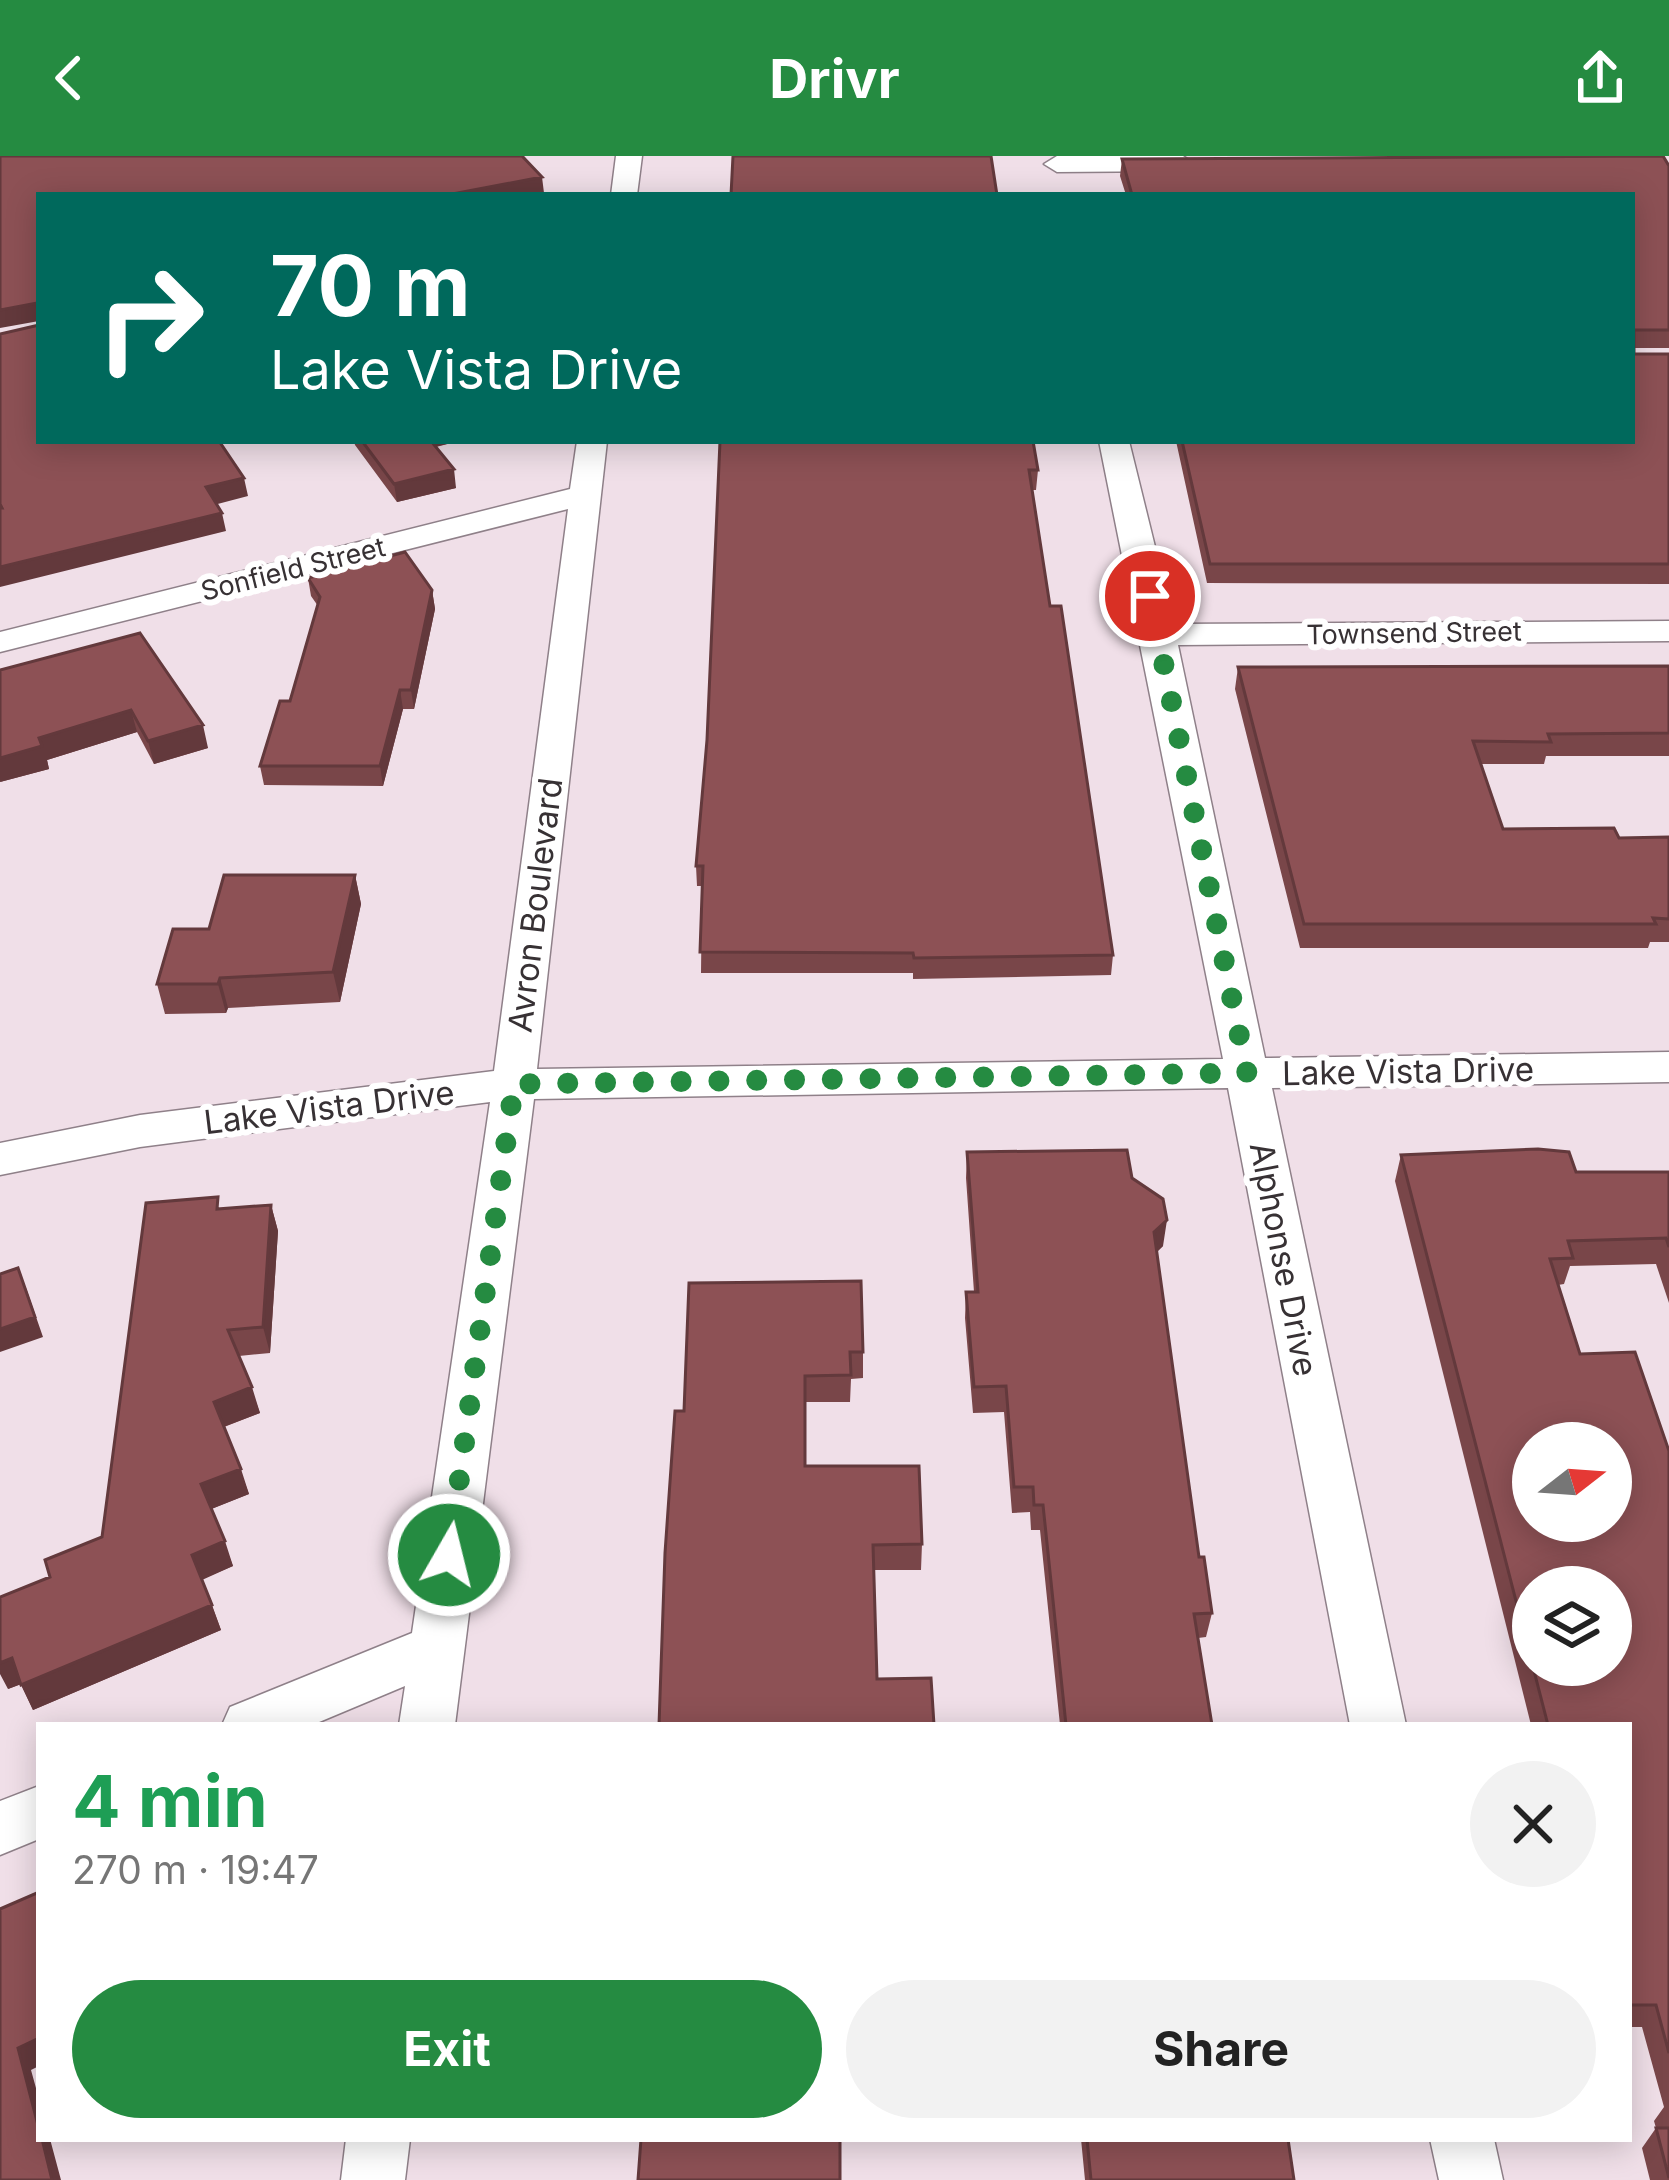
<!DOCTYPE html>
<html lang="en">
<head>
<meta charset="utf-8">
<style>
  body { margin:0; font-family:Inter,sans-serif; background:#f2f2f2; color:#222; height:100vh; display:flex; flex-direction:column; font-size:45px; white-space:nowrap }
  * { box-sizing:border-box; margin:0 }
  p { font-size:39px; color:#767676 }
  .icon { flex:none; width:66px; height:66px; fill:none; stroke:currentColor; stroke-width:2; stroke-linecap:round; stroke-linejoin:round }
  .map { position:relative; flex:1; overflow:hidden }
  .drawer { position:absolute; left:36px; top:1566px; width:1596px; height:420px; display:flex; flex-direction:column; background:#fff; border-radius:0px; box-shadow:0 6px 30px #0003 }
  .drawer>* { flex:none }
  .top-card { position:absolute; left:36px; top:36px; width:1599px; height:252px; border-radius:0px; box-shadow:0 6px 30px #0003; background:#00695c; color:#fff; overflow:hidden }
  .needle { width:78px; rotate:73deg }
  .controls { position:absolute; left:1512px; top:1266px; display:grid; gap:24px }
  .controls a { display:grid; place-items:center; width:120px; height:120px; border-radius:50%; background:#fff; box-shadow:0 6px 30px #0003; font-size:60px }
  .pin { position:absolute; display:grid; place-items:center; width:102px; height:102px; color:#fff; margin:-51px; border:6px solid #fff; border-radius:50%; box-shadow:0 3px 12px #0007 }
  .me { position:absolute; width:132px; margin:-66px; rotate:8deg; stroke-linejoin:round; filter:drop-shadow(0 0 9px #0008) }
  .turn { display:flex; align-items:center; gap:42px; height:252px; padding:0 36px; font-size:54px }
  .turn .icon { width:156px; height:156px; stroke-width:2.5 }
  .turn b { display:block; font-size:84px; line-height:102px }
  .round { display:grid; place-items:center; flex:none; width:126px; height:126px; border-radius:63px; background:#f2f2f2 }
  .summary { display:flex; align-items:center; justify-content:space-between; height:204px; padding:0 36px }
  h1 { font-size:72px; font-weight:700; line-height:90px; color:#1e9e55 }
  .button { display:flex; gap:24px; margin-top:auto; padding:24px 36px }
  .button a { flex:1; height:138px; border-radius:72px; background:#258b41; color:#fff; font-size:48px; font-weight:700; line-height:138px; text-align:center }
  .button a+a { background:#f2f2f2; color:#222 }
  header { display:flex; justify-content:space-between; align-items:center; height:156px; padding:0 36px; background:#258b41; color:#fff; font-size:54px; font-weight:700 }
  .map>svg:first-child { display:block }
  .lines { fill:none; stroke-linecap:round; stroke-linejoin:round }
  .minor-casing { stroke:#8f8089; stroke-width:3 }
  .minor { fill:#fff; fill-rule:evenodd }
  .wall { fill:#794649 }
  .shaded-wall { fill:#63393c }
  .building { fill:#8d5155; stroke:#63393c; stroke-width:3; fill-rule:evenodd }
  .route { stroke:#258b41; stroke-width:21; stroke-dasharray:0 37.8 }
  .labels { text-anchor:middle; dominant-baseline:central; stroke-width:12; stroke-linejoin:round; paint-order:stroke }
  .far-street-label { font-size:27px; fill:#373134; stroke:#fff }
  .street-label { font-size:33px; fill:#373134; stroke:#fff }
</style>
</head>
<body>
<header><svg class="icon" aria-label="back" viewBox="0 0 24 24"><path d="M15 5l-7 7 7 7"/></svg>Drivr<svg class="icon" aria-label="share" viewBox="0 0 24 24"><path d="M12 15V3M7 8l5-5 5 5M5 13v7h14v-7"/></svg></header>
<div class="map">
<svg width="1669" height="2024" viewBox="0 0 1669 2024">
  <rect width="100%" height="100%" fill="#f0dfe8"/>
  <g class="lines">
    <defs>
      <path id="minor" d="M616,0H642L637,39H611Z
        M1183,0L1193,7L1180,15L1057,16L1044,8L1057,0Z
        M577,285H607L537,913L1223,903L1099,285H1129L1174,468L1669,465V485L1178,489L1265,902L1669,896V926L1272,932L1406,1569H1350L1228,932L534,943L455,1569H399L405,1530L312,1569H222L230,1551L412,1477L490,946L140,991L0,1019V987L140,959L494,915L568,353L0,496V476L570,333Z
        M39,1630V1683L0,1699V1645Z
        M346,1983H410L405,2024H341Z
        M1430,1983H1494L1503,2024H1439Z"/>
    </defs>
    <use href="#minor" class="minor-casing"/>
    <use href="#minor" class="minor"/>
  </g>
  <path class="wall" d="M1122,3L1669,10V192H1634V198H1669V428L1207,427L1176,285H1632V39H1126L1120,20Z
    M354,285H459L436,291L456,332L397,346L355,289Z
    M720,285L1038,314L1036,334H1032L1050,450L1113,799L1111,819L913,823V817H701L702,730H697L696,710L707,584Z
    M308,422L432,434L435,453L414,553H403L383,630L264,629L260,610L290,545L318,450L311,440Z
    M140,477L208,592L154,608L137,576L47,604L49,613L0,626Z
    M1669,510V600H1546L1544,608H1481L1503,673L1619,682L1669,681V786H1650L1648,792H1300L1235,533L1238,511Z
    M355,719L361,748L340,846L228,852L226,857L165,858L157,828L209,773Z
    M967,996L1132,1022L1163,1090L1157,1096L1199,1401L1212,1457L1206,1481L1198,1482L1211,1569H1060L1040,1374H1031L1030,1356L1012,1357L1004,1256L973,1257L965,1162L966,1136H974L966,1022Z
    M1401,999L1576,1016H1669V1147L1656,1108L1570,1110L1564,1128L1558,1129L1580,1198L1669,1295V2024H1650L1642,1992L1656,1972L1654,1965L1664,1951L1642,1871H1629V1569H1531L1395,1025Z
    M271,1049L278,1075L270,1197L239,1200L260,1257L224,1271L249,1338L211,1353L233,1410L202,1423L221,1474L33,1554L21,1528L8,1533L102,1381L221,1053Z
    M689,1127L863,1196V1222L851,1223L850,1246H805V1310L922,1388L921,1414H874L659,1569L684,1255Z
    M1081,1983H1288L1294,2024H1085Z"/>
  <path class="shaded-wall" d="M542,21L544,37L535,39H447Z
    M37,147L39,165L0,172V154Z
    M425,285H459L426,293Z
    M454,313L456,332L397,346L394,328Z
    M244,322L248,340L210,350L206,331Z
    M222,357L226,375L0,431V411Z
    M432,434L435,453L414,553L411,534Z
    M400,534L403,553L383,630L380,610Z
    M131,554L137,576L47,604L49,613L0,626V602L39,582Z
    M203,569L208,592L154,608L148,585Z
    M355,719L361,748L340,846L333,816Z
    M220,822L228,852L226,857L218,828Z
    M271,1049L278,1075L270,1197L263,1171Z
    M1167,1064L1163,1090L1150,1102L1154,1076Z
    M26,1132L43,1181L0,1196V1173Z
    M252,1231L260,1257L223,1271L214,1246Z
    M241,1313L249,1338L209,1354L201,1328Z
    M225,1385L233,1410L202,1424L192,1399Z
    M212,1449L221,1474L33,1554L21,1529Z
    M12,1502L24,1527L8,1533L0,1518V1507Z
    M39,1882V1910L31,1914L39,1943V1973L18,1892Z
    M42,1983H50L61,2024H52Z"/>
  <path class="building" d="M0,0H522L542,21L447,39H39V285H219L244,322L206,331L222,357L0,411V352H2L0,348V178L39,169L37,147L0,154Z
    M733,0H991L997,39H731Z
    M1663,0L1669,10V174H1634V198H1669V408H1210L1182,285H1632V39H1132L1122,3Z
    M362,285H431L454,313L394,328Z
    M720,285H1033L1038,314H1029L1050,450H1061L1113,799L914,802L913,797L700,796L703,710H696L707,584Z
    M405,396L432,434L411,534H400L380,610H260L280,545H290L320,441L308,422Z
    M140,477L203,569L148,585L131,554L39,582L42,590L0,602V514Z
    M1669,510V577L1548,578L1551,586L1473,585L1503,673L1614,672L1619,682L1669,681V763L1653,762L1656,768H1304L1238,511Z
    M224,719H355L333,816L220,822L218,828H157L173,773H209Z
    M1538,993L1569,996L1576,1016H1669V1091L1666,1082L1568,1085L1573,1102L1550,1103L1580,1198L1635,1196L1669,1295V1897L1656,1849H1629V1569H1548L1401,999ZM1533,1287H1611V1365H1533ZM1533,1431H1611V1509H1533Z
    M1127,994L1132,1022L1163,1043L1167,1064L1154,1076L1199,1401H1204L1212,1457L1194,1458L1212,1569H1066L1043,1349H1034L1033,1331H1014L1006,1230L974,1231L966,1136H978L967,996Z
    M218,1041L217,1053L271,1049L263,1171L228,1174L252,1231L214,1246L241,1313L201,1328L225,1385L192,1399L212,1449L21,1529L12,1502L0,1507V1441L50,1421L45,1404L102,1381L146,1047Z
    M18,1112L35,1161L0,1173V1118Z
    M861,1125L863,1196H850L851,1219L805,1220V1310H919L922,1388L873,1389L877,1523L931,1522L934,1569H659L665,1397L675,1255H684L689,1127Z
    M39,1736V1882L18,1892L39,1973V1983H42L52,2024H0V1753Z
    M1656,1972H1669V2022Z
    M641,1983H840V2024H638Z
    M1087,1983H1288L1294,2024H1091Z"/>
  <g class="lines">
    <path class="route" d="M449,1399L514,928L1247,917L1150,440"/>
  </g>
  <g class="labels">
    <g class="far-street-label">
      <text transform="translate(293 413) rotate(-14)">Sonfield Street</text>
      <text transform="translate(1414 477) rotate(-1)">Townsend Street</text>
    </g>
    <g class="street-label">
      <text transform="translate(535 749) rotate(-83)">Avron Boulevard</text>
      <text transform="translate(1408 915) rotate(-1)">Lake Vista Drive</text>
      <text transform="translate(329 951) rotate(-7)">Lake Vista Drive</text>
      <text transform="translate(1284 1103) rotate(79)">Alphonse Drive</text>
    </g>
  </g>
</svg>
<div class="controls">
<a><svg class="needle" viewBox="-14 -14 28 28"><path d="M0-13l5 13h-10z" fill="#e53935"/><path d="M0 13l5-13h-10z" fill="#767676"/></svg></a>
<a><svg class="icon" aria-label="layers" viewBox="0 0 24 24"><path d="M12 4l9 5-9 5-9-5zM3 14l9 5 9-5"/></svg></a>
</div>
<div class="pin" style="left:1150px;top:440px;background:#d93025"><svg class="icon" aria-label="arrive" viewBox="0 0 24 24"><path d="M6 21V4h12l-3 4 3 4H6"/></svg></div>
<svg class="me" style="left:449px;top:1399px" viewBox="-20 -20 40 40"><circle r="17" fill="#258b41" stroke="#fff" stroke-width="3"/><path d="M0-11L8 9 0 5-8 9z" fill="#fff"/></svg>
<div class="top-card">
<div class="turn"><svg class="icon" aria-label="right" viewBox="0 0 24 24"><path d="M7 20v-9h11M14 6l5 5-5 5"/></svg><div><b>70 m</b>Lake Vista Drive</div></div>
</div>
<section class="drawer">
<div class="summary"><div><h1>4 min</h1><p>270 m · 19:47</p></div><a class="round"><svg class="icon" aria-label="close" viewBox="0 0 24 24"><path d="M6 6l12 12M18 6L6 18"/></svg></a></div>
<div class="button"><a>Exit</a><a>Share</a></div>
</section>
</div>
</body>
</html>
